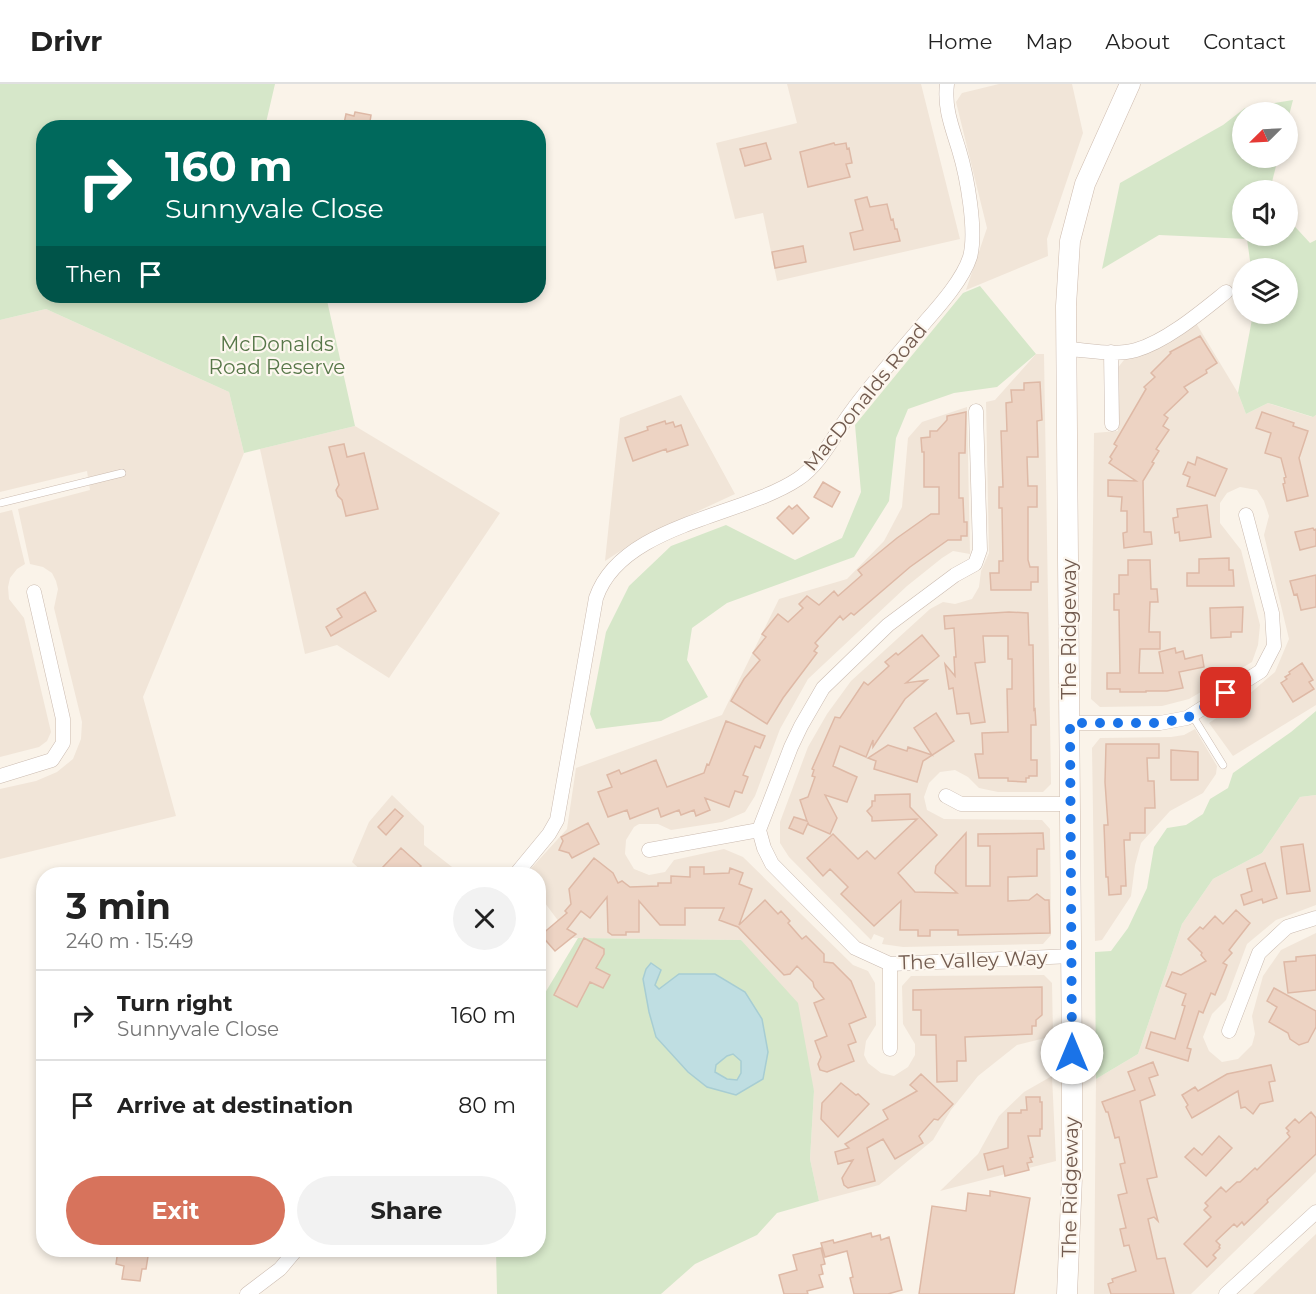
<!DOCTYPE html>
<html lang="en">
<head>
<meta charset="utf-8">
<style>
  body { margin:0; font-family:Montserrat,sans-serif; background:#f2f2f2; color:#222; height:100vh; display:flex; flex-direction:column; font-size:22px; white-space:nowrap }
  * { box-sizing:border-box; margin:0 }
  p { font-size:20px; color:#767676 }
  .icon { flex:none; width:33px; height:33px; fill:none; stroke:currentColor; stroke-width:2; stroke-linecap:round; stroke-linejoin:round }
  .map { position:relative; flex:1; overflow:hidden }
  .side { position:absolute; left:36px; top:783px; width:510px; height:390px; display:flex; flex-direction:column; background:#fff; border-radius:24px; box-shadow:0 3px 9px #0003 }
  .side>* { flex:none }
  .top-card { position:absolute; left:36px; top:36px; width:510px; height:183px; border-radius:24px; box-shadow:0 3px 9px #0003; background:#00695c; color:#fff; overflow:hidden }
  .needle { width:39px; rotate:246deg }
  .tools { position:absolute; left:1232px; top:18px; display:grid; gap:12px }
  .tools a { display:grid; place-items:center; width:66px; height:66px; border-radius:50%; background:#fff; box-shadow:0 3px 9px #0003; font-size:30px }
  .pin { position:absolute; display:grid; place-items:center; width:51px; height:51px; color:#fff; margin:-26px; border-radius:12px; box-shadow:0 3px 9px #0006 }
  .me { position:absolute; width:66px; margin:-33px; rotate:0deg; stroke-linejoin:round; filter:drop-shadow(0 0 4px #0008) }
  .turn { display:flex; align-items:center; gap:21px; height:126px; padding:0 30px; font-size:27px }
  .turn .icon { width:78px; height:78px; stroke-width:2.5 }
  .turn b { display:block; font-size:42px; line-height:51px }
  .then { display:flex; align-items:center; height:57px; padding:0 30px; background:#0003; gap:12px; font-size:22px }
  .round { display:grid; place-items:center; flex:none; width:63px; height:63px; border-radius:32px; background:#f2f2f2 }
  .headline { display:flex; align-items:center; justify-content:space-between; height:102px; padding:0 30px }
  h1 { font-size:36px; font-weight:700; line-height:45px }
  .button { display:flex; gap:12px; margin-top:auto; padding:12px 30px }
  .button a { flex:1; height:69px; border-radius:36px; background:#d7735c; color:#fff; font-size:24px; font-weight:700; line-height:69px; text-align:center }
  .button a+a { background:#f2f2f2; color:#222 }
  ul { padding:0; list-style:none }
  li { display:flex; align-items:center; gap:18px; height:90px; padding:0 30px; border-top:2px solid #e0e0e0 }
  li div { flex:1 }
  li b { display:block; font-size:22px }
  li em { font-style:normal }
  header { display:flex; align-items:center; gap:36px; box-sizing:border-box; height:84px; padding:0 30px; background:#fff; border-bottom:2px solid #e0e0e0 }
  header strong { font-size:28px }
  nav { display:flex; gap:33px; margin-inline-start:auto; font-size:21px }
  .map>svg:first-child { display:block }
  .residential { fill:#f1e5d8 }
  .green { fill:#d6e7c9 }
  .water { fill:#bfdee2; stroke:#a7cdd3; stroke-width:1.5; fill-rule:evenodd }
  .building { fill:#edd3c3; stroke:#deb9a6; stroke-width:1.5 }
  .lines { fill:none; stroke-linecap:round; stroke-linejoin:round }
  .lane-casing { stroke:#cbbbb0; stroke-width:8 }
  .street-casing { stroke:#cbbbb0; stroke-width:15 }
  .secondary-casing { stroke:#cebbae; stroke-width:21 }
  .lane { stroke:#fff; stroke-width:7 }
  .street { stroke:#fff; stroke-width:14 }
  .secondary { stroke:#fff; stroke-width:20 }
  .route { stroke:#1a73e8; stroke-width:10; stroke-dasharray:0 18 }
  .labels { text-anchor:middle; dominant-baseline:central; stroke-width:4.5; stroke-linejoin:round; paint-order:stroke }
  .park-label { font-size:20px; fill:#577749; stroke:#fdf7ef }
  .street-label { font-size:20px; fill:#725b4f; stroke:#fdf7ef }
</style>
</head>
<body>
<header>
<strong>Drivr</strong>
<nav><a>Home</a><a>Map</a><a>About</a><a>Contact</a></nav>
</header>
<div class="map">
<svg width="1316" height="1210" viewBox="0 0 1316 1210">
  <rect width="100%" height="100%" fill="#faf3e9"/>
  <path class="residential" d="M787,0H921L960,155L777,197L763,129L735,135L716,59L797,39Z
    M999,0H1072L1083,49L1047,155L1048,172L966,206L987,144L956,18L962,9Z
    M46,225L229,308L244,369L143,613L176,732L0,775V705L36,697L57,688L73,675L81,655L82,638L54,524L58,505L56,497L52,489L43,483L30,480L18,425L90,406L87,387L0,408V236Z
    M1196,239L1238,309L1246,330L1268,319L1312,333L1316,331V621L1233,672L1209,639L1241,617L1275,588L1289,555L1264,451L1269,432L1264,417L1257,406L1240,403L1227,409L1220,419V439L1241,466L1260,541L1258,561L1252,578L1189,615L1162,622L1100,623L1091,615L1094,349L1118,347L1116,286L1124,276L1159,262Z
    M1036,270H1044L1051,700L1043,708H998L979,704L968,693L955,686L940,688L929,699L924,713L927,726L944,735L1042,736L1050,745L1051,851L1043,860L903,863L882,860L884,854L874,850L871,856L789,773L780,759V738L808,663L827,630L851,597L930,525L943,518L955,520L972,515L979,503L981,487L989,469L986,318L995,316Z
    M681,311L735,410L642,453L605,477L620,334Z
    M967,323L970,470L953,467L942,474L907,502L808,595L780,645L755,712L745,728L722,738L671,746L658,740H639L634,743L626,756L625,770L634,785L649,791L665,788L674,776L724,765L743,773L853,881L868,887L875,899L876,941L866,957L864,971L868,979L881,989L894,992L908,983L915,971V960L903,940L902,902L911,892L1044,891L1052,899L1053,952L1017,961L978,992L951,1026L933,1056L879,1101L819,1117L810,1075L814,1007L741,856L571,854L539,811L538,790H526L567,745L576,684L722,631L779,515L847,495L884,457L902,423L908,354L922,338Z
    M355,342L500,429L389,594L337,561L305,570L260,365Z
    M12,426L25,480L17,485L10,494L8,503L9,515L24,534L51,648L47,657L39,663L0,673V429Z
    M1195,645L1217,682L1216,690L1203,709L1170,727L1141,759L1135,781L1131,812L1102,856L1095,857L1092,664L1100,654L1171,653L1184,651Z
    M392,711L424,742V761L461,790H365L352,778L369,738Z
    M1316,711V821L1276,836L1247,860L1226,916L1212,930L1203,953L1209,967L1222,978L1238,975L1252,961L1255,950L1252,932L1263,892L1281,866L1316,849V1088L1191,1210H1094L1096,995L1138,970L1182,840L1213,795L1262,769L1300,713Z
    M1052,992L1056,1077L940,1107L978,1070L999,1032L1024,1008Z
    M1316,1150V1210H1253Z"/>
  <path class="green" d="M0,0H275L265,43L44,44V212H326L355,342L244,369L229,308L46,225L0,236Z
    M1293,16L1287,39V28H1242V74H1278L1270,106H1242V152H1287V134L1310,159L1316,156V331L1313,333L1268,319L1246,330L1238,309L1253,230H1287V184H1251L1247,155L1159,151L1102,185L1120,99L1223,41L1245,24Z
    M980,202L1036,270L997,303L954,309L908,325L896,354L889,417L854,473L727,519L692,544L687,576L708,613L661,637L596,645L590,630L606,548L629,502L671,462L726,441L795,476L842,454L861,408L855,341L963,209Z
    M1316,627V711L1300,713L1262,769L1213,795L1182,840L1138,970L1096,995L1095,868L1111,867L1128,844L1147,804L1154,763L1167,744L1186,741L1203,730L1210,715L1228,704L1233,689L1291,648Z
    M578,854L741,856L798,919L814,1007L810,1075L819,1117L777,1129L757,1151L695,1180L661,1210H497L496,1166H538L539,919Z"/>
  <path class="water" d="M651,879L661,886L655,901L659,905L679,890H715L745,908L762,935L768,968L763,995L736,1011L707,1003L688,988L656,953L649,928L643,895L646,885ZM733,970L741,977V989L737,996L727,995L715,988L716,981L727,972Z"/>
  <path class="building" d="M355,28L371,31L369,44H343L346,30L354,32Z
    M766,59L771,75L745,82L740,65Z
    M834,59L835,61L846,59L847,65L849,64L852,79L846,80L850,93L808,103L800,68Z
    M867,113L870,123L887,120L891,136L893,135L895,145H897L900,157L854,166L850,149L863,146L855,116Z
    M803,162L806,178L775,184L772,168Z
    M1200,252L1217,279L1206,286L1207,289L1184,303L1188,308L1164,331L1168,334L1163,342L1169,346L1156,365L1159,367L1152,378L1154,379L1143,397L1144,448H1151L1152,460L1124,464L1123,449L1127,448V427H1121L1122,413L1108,412V396L1136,397L1109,379L1112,375L1110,373L1117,362L1114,360L1146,305L1144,303L1155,293L1151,289L1171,269L1170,268Z
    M1040,298L1042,336L1037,337L1038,373H1027L1028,402H1037V423H1028V476L1030,483H1038V498H1031V506H991L990,489H999V477H1003L1002,424H999V403H1003L1001,347H1007L1006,319L1012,318L1011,306H1024V299Z
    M966,328L965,369H959V414H963L964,438H967V452H961V456H948L910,483L854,531L851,529L843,536L840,532L815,559L818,562L814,567L817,569L783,614L767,640L731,617L744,595L760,576L753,569L766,553L762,550L778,530L788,538L803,524L799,520L807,512L819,521L834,507L838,512L862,491L858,486L897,454L931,430H939V403H924V368H922L921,354L930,353V347H937L947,336V332Z
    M1262,328L1294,339L1293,342L1308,347L1299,374L1308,412L1287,417L1283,400L1285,399L1284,394L1286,393L1281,374L1265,369L1271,349L1256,344Z
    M665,337L666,340L673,338L675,343L681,341L688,361L667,368L666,365L633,377L625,354L648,346L647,343Z
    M344,360L347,373L364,369L378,425L346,432L342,416L338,412L336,406L339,401L329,363Z
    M1197,373L1227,385L1215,412L1187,402L1190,393L1183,390L1188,378L1195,381Z
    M823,398L840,408L832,423L814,413Z
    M797,421L809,434L793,450L777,434L789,422L792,425Z
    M1207,421L1211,453L1180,457L1179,448L1175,449L1173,434L1178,433L1177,425Z
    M1313,444L1314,446L1316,445V462L1300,466L1295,448Z
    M1229,474V486H1233L1234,502H1187V489H1199V475Z
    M1128,476H1150L1151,505H1157L1158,518H1150L1149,548H1160V565H1140L1139,589H1163L1159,568L1175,564L1176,569L1183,567L1185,575L1202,571L1204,583L1179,588L1183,604L1167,607H1146V608H1120V605H1107V589H1120L1119,526H1114V510H1119V491H1128Z
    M1316,491V523L1301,526L1297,510L1294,511L1290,497Z
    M365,508L376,527L331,552L326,543L342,533L337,525Z
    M1243,523L1242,548H1231V553L1211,554L1210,524Z
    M1009,528L1028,529L1029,561H1033L1034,626L1035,625L1036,641H1031V676H1037V692H1029V694H1026V698L1008,697V694H979L975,670H983L982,649L1008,648L1007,605H1012V575H1008V552H983L985,578L975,579L985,638L971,640L969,629L957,630L953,604L949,605L945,580L955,592L954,573H956L954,544L945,545L944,532Z
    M922,551L939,572L906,599L927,596L905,615L873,663V656L866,673L840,662L833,682L857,693L847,718L825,711L837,734L830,750L809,741L808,739L803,750L789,744L794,733L807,737L800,716L808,713L815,693L812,692L814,686L812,685L835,633L840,634L864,598L868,601L889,582L885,578L896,569L898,571Z
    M1302,579L1313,596L1309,598L1314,605L1293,618L1281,599L1287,595L1285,593L1290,590L1289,588Z
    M936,629L954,657L923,677L917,698L874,685L876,677L868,674L888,661L907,667L908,663L932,671L914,644Z
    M726,637L765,652L760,664L755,662L743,691L748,693L742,709L735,707L729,723L705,714L710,726L696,732L694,726L681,731L679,726L661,733L658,724L630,735L627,726L608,733L598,708L612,703L607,691L619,686L621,690L656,676L667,703L704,689L707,680L709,681Z
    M1106,660H1159V674H1147L1148,697H1154L1155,724H1145V749H1130V756H1124L1126,802H1121V810L1109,811L1108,793H1106L1104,741H1108L1105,698Z
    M1171,666L1198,668V696H1171Z
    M910,710V723L937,751L898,789L915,808L957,809L935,789L936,782L966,749V802H990V762H978V750L1043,749L1044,765H1037V792L1008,793V817L1029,816L1037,810L1045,816H1049L1050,849L958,851V846H930V852H918V846H900L901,817L874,842L841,810L848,803L830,785L823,792L807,774L833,750L858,775L867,767L875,775L917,735L872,737V733L867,727L872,722V717H875V711Z
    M395,725L403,732L386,751L378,743Z
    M588,739L599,760L572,774L569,769L559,766L563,757L561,753Z
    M1303,760L1310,807L1287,810L1281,763Z
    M401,764L421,782L413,790H388L382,784Z
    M594,774L613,789L618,799L622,797L630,803L658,802V799H671V792L690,793V783H704V790L729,789L730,784L743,789L739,800L752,805L739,841L765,816L778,830L781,827L790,837L788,839L802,855L806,852L824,870V878L833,879L851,897L866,933L849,940L856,958L848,961L854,977L827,988L820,986L818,980L821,973L815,957L827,952L814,919L824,915L814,903L813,898L797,882L790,890L784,891L738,843L719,836L724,824H685V841H660L639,817V848H626V851H612L608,848L607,813L590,834L581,827L567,845L576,850L555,867L541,851L567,829L565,827L571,820L569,805Z
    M1265,779L1277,814L1263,819L1262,815L1244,821L1241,811L1252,807L1247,785Z
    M1236,826L1250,839L1229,866L1232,869L1223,879L1227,881L1215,911L1211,909L1203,929L1199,927L1187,964L1191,965L1188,977L1146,964L1151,948L1175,955L1185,922L1182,921L1186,910L1166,902L1172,888L1181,891L1206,877L1201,871L1202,869L1188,855L1200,843L1203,845L1215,832L1223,840Z
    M584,854L604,865V870L596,884L610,891L603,904L590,898L577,923L554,911Z
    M1316,871V906L1288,909L1284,878L1296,877V873Z
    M1042,903V931L1036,936V942H1032V950L965,953L966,977H957V997L937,998L936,951H921V926H913V906Z
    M1274,904L1316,927V943L1308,958L1299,961L1290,955L1288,949L1269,938L1277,923L1267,917Z
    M1153,978L1158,991L1149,994L1155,1011L1140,1017L1157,1093L1147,1095L1158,1137L1154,1133L1148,1135L1157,1175L1165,1174L1174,1210H1111L1108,1200L1113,1198L1112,1195L1136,1187L1129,1161L1124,1162L1120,1145L1126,1144L1118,1111L1127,1109L1120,1080L1125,1079L1119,1053L1115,1054L1108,1028H1106L1102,1018L1135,1006L1128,988Z
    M1271,981L1275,997L1269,998L1273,1017L1260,1020L1253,1030L1245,1023L1241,1024L1238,1007L1192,1034L1186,1023L1188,1021L1182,1011L1195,1003L1198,1007L1227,990Z
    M921,990L953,1020L938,1036L934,1035L919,1052L923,1059L895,1075L883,1055L867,1064L875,1097L848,1104L844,1101L842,1094L853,1076L838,1080L835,1068L849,1064L845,1060L888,1035L883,1026L917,1007L910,1001Z
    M841,999L856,1011L858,1010L869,1020L838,1053L821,1035L822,1019Z
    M1026,1013H1040V1018H1042V1045H1040V1052H1028L1033,1073L1030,1074L1032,1078L1027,1079L1029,1086L1005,1092L1003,1082L988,1086L984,1070L1008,1064V1029H1021V1026H1027Z
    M1311,1028L1316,1034V1070L1267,1116L1268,1118L1244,1141L1242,1138L1237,1143L1234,1140L1216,1157L1220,1161L1219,1163L1220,1164L1213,1171L1216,1174L1207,1183L1184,1160L1211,1133L1204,1126L1208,1122L1205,1119L1221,1103L1226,1108L1237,1098H1240L1255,1084L1257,1086L1290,1053L1287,1049L1289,1047L1286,1044L1295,1035L1299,1039Z
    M1219,1052L1232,1064L1206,1092L1185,1073L1194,1064L1202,1071Z
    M990,1107L1030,1114L1014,1210H919L932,1122L966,1127L968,1109L990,1112Z
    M871,1149L872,1153L880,1151L881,1156L889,1153L902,1206L888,1210H854L850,1194L853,1193L847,1167L825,1173L821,1159L833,1156L834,1159Z
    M821,1164L825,1180L821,1181L823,1190L819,1191L823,1203L807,1207L808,1210H784L779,1191L797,1186L793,1171Z
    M118,1166H149L146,1185H142L140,1197L122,1195L124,1182L116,1180Z"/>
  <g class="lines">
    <defs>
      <path id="lane" d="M0,419L122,389
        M1192,631L1223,681"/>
      <path id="street" d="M1067,265C1088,266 1115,272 1136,266C1167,257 1201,228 1226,208
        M1111,268L1112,340
        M976,327L980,466L975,480L955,491L888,541L823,604L801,642L791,663L759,746L764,764L772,780L855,864L890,880L1072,872
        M1070,639H1160L1187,634L1261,587L1274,562L1272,529L1246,431
        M0,692L52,676L63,659V635L34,508
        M946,712L961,720H1071
        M649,766L759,746
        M516,790L549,750L557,736L596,514C621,440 741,433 798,395C822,379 836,347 854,324C876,294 902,266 926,237C941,220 963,195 970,173C977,147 967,92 959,66C952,43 944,24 947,0
        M890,880V965
        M1229,947L1259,869L1287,843L1316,834
        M247,1210L280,1185L296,1166
        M1226,1210L1316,1128"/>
      <path id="secondary" d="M1067,1210L1072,1093V984L1066,222L1070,157L1085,100L1130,0"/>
    </defs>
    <use href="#lane" class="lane-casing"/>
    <use href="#street" class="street-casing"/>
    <use href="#secondary" class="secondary-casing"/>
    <use href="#lane" class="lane"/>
    <use href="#street" class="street"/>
    <use href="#secondary" class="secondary"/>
  </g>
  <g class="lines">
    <path class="route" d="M1072,969L1070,639H1160L1187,634L1226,609"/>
  </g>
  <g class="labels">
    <g class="park-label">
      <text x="277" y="260">McDonalds<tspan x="277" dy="23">Road Reserve</tspan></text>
    </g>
    <g class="street-label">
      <text transform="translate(865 313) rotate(-51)">MacDonalds Road</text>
      <text transform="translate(1069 545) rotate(-90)">The Ridgeway</text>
      <text transform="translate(973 876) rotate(-2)">The Valley Way</text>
      <text transform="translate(1070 1103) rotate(-89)">The Ridgeway</text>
    </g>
  </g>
</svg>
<div class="tools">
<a><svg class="needle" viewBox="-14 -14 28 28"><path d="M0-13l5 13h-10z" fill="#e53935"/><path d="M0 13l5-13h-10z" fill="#767676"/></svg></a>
<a><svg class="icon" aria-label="sound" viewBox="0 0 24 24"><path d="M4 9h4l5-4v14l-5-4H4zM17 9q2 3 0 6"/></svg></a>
<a><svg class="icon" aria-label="layers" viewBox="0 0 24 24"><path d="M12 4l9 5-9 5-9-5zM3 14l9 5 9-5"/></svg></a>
</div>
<div class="pin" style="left:1226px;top:609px;background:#d93025"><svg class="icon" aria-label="arrive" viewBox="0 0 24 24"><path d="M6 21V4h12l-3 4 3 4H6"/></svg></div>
<svg class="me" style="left:1072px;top:969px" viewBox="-20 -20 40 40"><circle r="19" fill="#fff"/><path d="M0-13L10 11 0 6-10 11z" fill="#1a73e8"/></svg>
<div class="top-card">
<div class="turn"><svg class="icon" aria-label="right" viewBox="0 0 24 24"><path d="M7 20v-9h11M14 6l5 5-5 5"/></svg><div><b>160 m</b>Sunnyvale Close</div></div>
<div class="then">Then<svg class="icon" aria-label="arrive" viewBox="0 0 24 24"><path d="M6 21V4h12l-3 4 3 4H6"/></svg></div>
</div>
<section class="side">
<div class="headline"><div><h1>3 min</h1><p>240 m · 15:49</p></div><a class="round"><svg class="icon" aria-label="close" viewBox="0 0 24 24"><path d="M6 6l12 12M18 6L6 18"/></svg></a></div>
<ul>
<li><svg class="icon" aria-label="right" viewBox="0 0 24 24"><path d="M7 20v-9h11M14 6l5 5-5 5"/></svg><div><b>Turn right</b><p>Sunnyvale Close</p></div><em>160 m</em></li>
<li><svg class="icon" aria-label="arrive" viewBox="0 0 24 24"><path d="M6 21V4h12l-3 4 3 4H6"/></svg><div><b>Arrive at destination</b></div><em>80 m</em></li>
</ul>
<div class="button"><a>Exit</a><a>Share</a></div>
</section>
</div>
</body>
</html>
